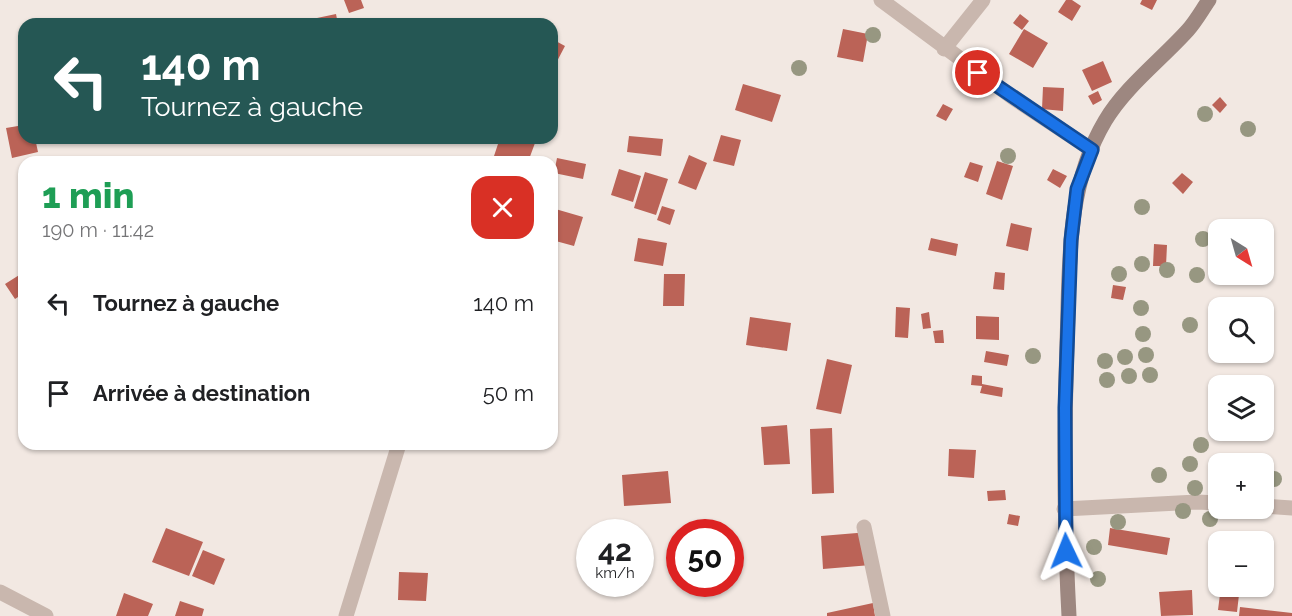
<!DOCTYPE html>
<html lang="fr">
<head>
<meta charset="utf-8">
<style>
  body { margin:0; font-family:Raleway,sans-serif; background:#f6f6f6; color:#202124; height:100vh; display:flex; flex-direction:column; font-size:22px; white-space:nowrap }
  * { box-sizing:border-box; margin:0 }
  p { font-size:20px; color:#757577 }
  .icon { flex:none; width:33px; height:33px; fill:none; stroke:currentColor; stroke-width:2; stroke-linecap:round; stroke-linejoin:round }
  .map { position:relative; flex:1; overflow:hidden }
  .details { position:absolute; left:18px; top:156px; width:540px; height:294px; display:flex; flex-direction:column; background:#fff; border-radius:18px; box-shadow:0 2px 4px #0004 }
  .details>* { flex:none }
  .hud { position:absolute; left:18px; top:18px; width:540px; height:126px; border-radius:18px; box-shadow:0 2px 4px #0004; background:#255754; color:#fff; overflow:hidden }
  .needle { width:39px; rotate:143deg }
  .controls { position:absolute; left:1208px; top:219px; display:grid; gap:12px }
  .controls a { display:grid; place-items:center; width:66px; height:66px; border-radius:12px; background:#fff; box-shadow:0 2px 4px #0004; font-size:30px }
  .speed { position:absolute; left:576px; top:519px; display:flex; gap:12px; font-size:30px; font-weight:700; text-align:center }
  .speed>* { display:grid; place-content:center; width:78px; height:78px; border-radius:50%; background:#fff; box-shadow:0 2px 4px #0004; line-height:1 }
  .speed small { font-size:15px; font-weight:400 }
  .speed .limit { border:9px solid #d22; background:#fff; color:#111 }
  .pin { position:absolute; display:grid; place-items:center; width:51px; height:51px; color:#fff; margin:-26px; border:3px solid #fff; border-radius:50%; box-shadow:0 2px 6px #0007 }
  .me { position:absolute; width:66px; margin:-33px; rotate:358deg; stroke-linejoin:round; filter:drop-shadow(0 0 4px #0008) }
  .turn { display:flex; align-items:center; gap:21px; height:126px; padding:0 24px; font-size:27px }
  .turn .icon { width:78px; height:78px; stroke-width:2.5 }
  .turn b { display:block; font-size:42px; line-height:51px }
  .round { display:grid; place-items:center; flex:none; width:63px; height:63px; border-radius:18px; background:#f6f6f6 }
  .head { display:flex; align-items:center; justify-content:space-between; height:102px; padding:0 24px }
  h1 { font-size:36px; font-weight:800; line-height:45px; color:#1e9e55 }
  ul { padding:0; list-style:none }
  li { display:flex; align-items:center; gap:18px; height:90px; padding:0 24px }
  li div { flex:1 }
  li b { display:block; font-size:22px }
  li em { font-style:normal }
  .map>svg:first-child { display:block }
  .building { fill:#bb6357 }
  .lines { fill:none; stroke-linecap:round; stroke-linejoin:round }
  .street { stroke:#c9b7ae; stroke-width:15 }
  .secondary { stroke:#9d8780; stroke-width:15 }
  .tree { fill:#979781 }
  .route-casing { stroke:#114b97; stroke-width:15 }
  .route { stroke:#1a73e8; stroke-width:10 }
</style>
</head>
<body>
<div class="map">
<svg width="1292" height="616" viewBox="0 0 1292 616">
  <rect width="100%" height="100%" fill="#f2e8e2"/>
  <path class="building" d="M344,0H361L364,8L349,13Z
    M1066,0H1072L1081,6L1072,21L1058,12Z
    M1142,0H1157L1152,10L1140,4Z
    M336,14L338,24H319L317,18Z
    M1020,14L1029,21L1022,30L1013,23Z
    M843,29L868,34L863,62L837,57Z
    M1024,29L1048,43L1033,68L1009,54Z
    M552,39L565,46L554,67L552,66Z
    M1103,61L1112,82L1092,91L1082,70Z
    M743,84L781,95L772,122L735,110Z
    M1043,87L1064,88L1063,111L1042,109Z
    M1098,91L1102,100L1093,105L1088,96Z
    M1220,97L1227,105L1220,113L1212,105Z
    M943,104L953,109L946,121L936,116Z
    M24,125V138H35L38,152L12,158L6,128Z
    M721,135L741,140L734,166L713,161Z
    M629,136L663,139L661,156L627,152Z
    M500,138H519L535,143L528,162H492Z
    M689,155L707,163L696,190L678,183Z
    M557,158L586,164L583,179L554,173Z
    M997,161L1013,166L1002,200L986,194Z
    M970,162L983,166L978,182L964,177Z
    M619,169L641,176L633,202L611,195Z
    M1053,169L1067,176L1060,188L1047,180Z
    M645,172L668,179L656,215L634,208Z
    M1182,173L1193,182L1183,194L1172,183Z
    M662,206L675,210L670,225L657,220Z
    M552,208L583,217L574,246L552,240Z
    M1011,223L1032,228L1028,251L1006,246Z
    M638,238L667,243L663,266L634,261Z
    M931,238L958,244L956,256L928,250Z
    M1154,244L1167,245L1166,266H1153Z
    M24,272V293L15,299L5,284Z
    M995,272L1005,273L1004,290L993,289Z
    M664,274H685L684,306H663Z
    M1113,285L1126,287L1123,300L1111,298Z
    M896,307L910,308L908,338L895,337Z
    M929,312L931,328L923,329L921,314Z
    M976,316L999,317V340L976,339Z
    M750,317L791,323L787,351L746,345Z
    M943,330L944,343H935L933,331Z
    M986,351L1009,355L1007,366L984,362Z
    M827,359L852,365L841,414L816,409Z
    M972,375L982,376V384L1003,388L1002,397L980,393L982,386L971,385Z
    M787,425L790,464L764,465L761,427Z
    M832,428L834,493L812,494L810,429Z
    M949,449L976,450L974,478L948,476Z
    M668,471L671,503L624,506L622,475Z
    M1005,490L1006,500L988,501L987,491Z
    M1009,514L1020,516L1018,526L1007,524Z
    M166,528L203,542L189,576L152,562Z
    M1110,528L1170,538L1167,555L1108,545Z
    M869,532L871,565L823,569L821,536Z
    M203,550L225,559L214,585L192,576Z
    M399,572L428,573L426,601L398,600Z
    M1221,586H1240L1237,612L1218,610Z
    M1192,590L1193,615L1161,616L1159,592Z
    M124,593L153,604L148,616H116Z
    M180,601L204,609L202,616H175Z
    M873,603L875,616H827V613Z
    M1240,607L1292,613V616H1239Z"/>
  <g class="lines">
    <path class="street" d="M881,0L1012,97L1092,150
      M944,49L983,0
      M1263,506L1292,508
      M1064,509L1197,502L1218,503
      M864,527L883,616
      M0,592L46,616
      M346,616L399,444"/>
    <path class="secondary" d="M1069,616C1064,525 1064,434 1067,343C1070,267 1065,188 1105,121C1125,87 1162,59 1188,30C1196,21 1202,10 1209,0"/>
  </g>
  <g class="tree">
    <circle cx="873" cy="35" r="8"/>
    <circle cx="799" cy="68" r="8"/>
    <circle cx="1205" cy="114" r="8"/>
    <circle cx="1248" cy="129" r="8"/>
    <circle cx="1008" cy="156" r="8"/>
    <circle cx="1142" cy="207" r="8"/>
    <circle cx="1203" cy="239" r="8"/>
    <circle cx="1142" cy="264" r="8"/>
    <circle cx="1167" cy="270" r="8"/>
    <circle cx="1119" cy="274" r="8"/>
    <circle cx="1197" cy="275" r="8"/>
    <circle cx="1141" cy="308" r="8"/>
    <circle cx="1190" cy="325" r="8"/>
    <circle cx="1143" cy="334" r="8"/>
    <circle cx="1146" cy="355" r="8"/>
    <circle cx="1033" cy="356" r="8"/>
    <circle cx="1125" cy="357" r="8"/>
    <circle cx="1105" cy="361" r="8"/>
    <circle cx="1150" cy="375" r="8"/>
    <circle cx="1129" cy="376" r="8"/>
    <circle cx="1107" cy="380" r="8"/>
    <circle cx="1201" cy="445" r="8"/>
    <circle cx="1190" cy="464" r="8"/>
    <circle cx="1159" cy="475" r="8"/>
    <circle cx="1274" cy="479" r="8"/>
    <circle cx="1195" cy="488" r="8"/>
    <circle cx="1183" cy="511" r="8"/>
    <circle cx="1210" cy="519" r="8"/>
    <circle cx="1118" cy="522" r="8"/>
    <circle cx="1094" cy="547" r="8"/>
    <circle cx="1098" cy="579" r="8"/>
  </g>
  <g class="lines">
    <defs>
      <path id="route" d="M978,73L1092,150L1077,189L1071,240L1065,408L1066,551"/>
    </defs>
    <use href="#route" class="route-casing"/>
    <use href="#route" class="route"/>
  </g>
</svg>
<div class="controls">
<a><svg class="needle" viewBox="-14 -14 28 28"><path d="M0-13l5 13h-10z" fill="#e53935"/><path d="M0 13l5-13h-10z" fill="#757577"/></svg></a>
<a><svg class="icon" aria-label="search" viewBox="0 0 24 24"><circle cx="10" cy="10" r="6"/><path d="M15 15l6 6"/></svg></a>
<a><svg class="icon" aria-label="layers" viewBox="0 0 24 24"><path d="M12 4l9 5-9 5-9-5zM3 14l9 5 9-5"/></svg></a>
<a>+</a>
<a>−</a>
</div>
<div class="speed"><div>42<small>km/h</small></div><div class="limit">50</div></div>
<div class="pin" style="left:978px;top:73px;background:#d93025"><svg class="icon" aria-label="arrive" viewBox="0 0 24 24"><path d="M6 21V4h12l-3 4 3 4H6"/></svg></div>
<svg class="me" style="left:1066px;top:551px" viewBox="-20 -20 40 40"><path d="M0-17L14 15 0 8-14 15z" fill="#1a73e8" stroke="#fff" stroke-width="4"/></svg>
<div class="hud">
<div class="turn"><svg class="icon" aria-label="left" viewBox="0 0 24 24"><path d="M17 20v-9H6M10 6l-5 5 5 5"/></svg><div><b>140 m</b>Tournez à gauche</div></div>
</div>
<section class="details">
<div class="head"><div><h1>1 min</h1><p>190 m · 11:42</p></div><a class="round" style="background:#d93025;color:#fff"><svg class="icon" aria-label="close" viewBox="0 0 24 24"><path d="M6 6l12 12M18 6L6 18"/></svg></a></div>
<ul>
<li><svg class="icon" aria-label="left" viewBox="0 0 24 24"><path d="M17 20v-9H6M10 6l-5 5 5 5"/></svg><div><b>Tournez à gauche</b></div><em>140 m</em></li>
<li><svg class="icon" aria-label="arrive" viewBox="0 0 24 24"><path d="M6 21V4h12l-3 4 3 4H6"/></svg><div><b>Arrivée à destination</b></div><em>50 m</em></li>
</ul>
</section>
</div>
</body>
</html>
